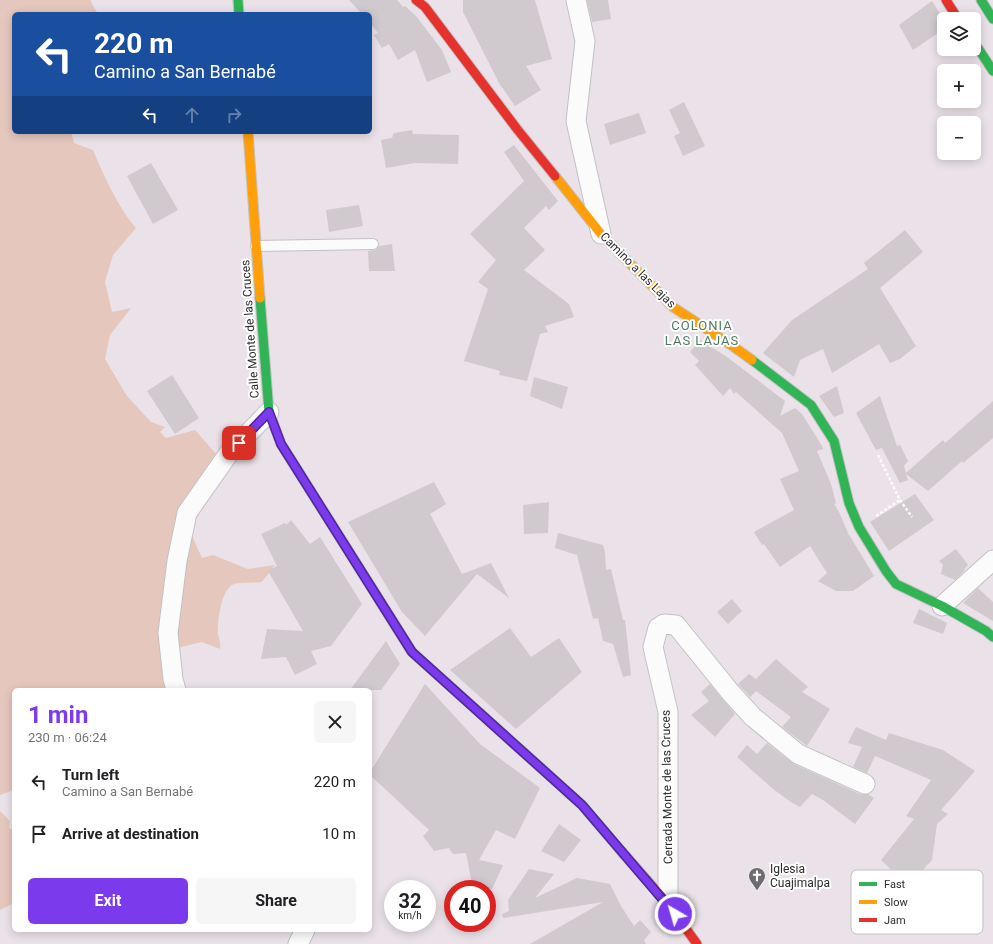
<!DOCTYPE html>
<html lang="en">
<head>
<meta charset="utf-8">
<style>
  body { margin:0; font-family:Roboto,sans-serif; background:#f6f6f6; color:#202124; height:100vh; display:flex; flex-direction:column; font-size:15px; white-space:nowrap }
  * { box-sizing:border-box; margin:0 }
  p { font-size:13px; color:#757577 }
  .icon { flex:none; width:22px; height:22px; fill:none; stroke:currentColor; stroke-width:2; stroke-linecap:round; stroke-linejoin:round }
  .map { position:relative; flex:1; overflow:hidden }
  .details { position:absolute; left:12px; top:688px; width:360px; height:244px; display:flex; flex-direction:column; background:#fff; border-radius:6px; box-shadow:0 2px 10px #0003 }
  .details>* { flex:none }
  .banner { position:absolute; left:12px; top:12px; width:360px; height:122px; border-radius:6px; box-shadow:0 2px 10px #0003; background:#1a4fa0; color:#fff; overflow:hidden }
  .controls { position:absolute; left:937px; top:12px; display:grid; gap:8px }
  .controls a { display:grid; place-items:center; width:44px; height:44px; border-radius:6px; background:#fff; box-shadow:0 2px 10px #0003; font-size:20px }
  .speed { position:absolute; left:384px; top:880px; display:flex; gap:8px; font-size:20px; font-weight:700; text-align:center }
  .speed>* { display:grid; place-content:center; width:52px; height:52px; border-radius:50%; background:#fff; box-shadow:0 2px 10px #0003; line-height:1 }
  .speed small { font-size:10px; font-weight:400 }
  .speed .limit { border:6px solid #d22; background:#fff; color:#111 }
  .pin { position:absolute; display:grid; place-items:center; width:34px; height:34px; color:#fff; margin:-17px; border-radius:8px; box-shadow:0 2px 6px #0006 }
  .me { position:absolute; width:44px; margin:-22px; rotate:322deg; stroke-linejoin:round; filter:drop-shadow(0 0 3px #0008) }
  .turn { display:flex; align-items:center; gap:14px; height:84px; padding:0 16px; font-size:18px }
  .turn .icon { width:52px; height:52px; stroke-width:2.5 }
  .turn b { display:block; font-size:28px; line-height:34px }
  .lanes { display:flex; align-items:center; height:38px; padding:0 16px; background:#0003; justify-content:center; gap:20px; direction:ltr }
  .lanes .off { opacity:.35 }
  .round { display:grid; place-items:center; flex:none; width:42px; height:42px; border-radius:6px; background:#f6f6f6 }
  .head { display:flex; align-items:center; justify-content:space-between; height:68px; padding:0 16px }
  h1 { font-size:24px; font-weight:700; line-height:30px; color:#7c3aed }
  .primary-button { display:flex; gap:8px; margin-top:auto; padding:8px 16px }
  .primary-button a { flex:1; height:46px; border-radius:6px; background:#7c3aed; color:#fff; font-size:16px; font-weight:700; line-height:46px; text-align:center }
  .primary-button a+a { background:#f6f6f6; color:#202124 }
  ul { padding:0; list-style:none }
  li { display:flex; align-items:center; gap:12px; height:52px; padding:0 16px }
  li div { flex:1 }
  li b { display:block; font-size:15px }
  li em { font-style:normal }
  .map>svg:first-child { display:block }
  .green { fill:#e6c7be }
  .building { fill:#d0c9ce }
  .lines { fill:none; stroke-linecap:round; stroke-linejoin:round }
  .lane-casing { stroke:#c2c1c2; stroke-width:12 }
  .street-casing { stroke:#c2c1c2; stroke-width:21 }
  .fast-casing { stroke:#c2c1c2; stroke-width:11 }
  .slow-casing { stroke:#c2c1c2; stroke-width:11 }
  .jam-casing { stroke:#c2c1c2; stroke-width:11 }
  .path { stroke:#fcfbfc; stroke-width:2.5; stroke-dasharray:3 2; stroke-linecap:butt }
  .lane { stroke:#fcfbfc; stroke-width:10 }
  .street { stroke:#fcfbfc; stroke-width:19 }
  .fast { stroke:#30b455; stroke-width:9 }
  .slow { stroke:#ff9f0a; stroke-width:9 }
  .jam { stroke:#e5322d; stroke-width:9 }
  .route-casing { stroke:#51269a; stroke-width:10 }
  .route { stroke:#7c3aed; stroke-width:7 }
  .labels { text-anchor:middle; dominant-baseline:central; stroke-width:4; stroke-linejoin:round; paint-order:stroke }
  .street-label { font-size:12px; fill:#2c2c2c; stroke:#fff }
  .poi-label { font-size:12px; fill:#2c2c2c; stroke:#fff; text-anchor:start }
  .neighbourhood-label { font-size:13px; letter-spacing:1px; fill:#4d7c62; stroke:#fff }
  .key { fill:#fff; stroke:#c0c0c0; stroke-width:1 }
  .key-label { font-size:11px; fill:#2c2c2c }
</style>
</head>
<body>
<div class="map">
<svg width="993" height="944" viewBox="0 0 993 944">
  <rect width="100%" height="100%" fill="#eae2e8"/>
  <path class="green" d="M0,0H90L98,14H14V132H71L74,143L93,150C103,174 119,209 136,228L113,255L105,282L112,312L131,308L110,335L105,359L127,396L151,422L165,427L160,432L166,438L195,430L218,456L194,486L188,502L193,538L202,558L213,555L248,569L275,565L262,582C254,583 240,582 234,584C221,589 217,622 218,634C219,639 221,643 220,649L202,642L168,650L176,690H14V790L0,795Z
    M0,811L10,821L9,828L14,831V903L0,910Z"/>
  <path class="building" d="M349,0H397L403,7L405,6L416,16L442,50L451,72L427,82L415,50L398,60L389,44L382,48L374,35L378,33L370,23V14H362Z
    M463,0H535L552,59L526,66L541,90L515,106L499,83L463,12Z
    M587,0H608L611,19L592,22Z
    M932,1L944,20V29L913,50L899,25Z
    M684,102L705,146L683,156L674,136L680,133L669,110Z
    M639,113L646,133L610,145L604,124Z
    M412,130L413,134L459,135L458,164L415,163L386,168L381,140L392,138L394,133Z
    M514,145L558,201L549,210L546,206L524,228L545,250L524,270L569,304L574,317L545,326L548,332L540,334L527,381L499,375L500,371L464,361L488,289L478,282L496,260L470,234L524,181L504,152Z
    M151,163L178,210L153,224L127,176Z
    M359,205L363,226L329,232L326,210Z
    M905,230L923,252L880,288L916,346L900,359L890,363L879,344L832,373L823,349L800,360L794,377L763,353L792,320L868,269L864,263Z
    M392,244L395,271H369L368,251L376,250L379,246Z
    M700,340L727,357L785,401L780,416L795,408L802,414L822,446L823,449L817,451L831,484L836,503L834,504L839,512L848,533L874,576L853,591H836L818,581L827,573L810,546L780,567L764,544L762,545L754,532L794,510L780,479L799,471L782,433L736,392L734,394L730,388L723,396L695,365L699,361L690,352Z
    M172,375L199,418L175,434L147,391Z
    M534,377L568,387L562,409L530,396Z
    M837,386L844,413L834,417L819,396Z
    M880,396L897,446L900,445L908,461L904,466L906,473L943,440L945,443L993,401V438L963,463L962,461L928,491L906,474L908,480L900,483L882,448L876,450L856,413Z
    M434,482L446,504L430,514L462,574L491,563L509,598L477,574L425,636L402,612L348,522Z
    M915,494L934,520L889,551L870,522Z
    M549,502L548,533L524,534L523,505Z
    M291,520L310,544L320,537L362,604L331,646L311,651L317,664L295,675L286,657L261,659L267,629L303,631L268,571L277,566L261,534L285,523L286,525Z
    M558,533L603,545L605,552L606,570L611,569L623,620H625L631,675L623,677L613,644L603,641L598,618L593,619L577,555L555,548Z
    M956,549L968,565L964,569L965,570L955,580L941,574L943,565L939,561Z
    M978,588L993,602V621L963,603Z
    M732,599L742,611L728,624L717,612Z
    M919,609L947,623L943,634L913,623Z
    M510,628L531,657L559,638L582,672L516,729L450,670Z
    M386,641L400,664L381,690H350Z
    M776,659L808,687L802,692L830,709L807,746L782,727L791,717L756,691L750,697L738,684L749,674L756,679Z
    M425,684L480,744L540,788L515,839L496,830L479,860L503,865L492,889H473L466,853L453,854L449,848L434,851L423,836L429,830L370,775V772Z
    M710,684L735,714L715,737L691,715L709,701L701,692Z
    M856,727L886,740L889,733L943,750L975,771L941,810L948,814L937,824L932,860L908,886L881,860L914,819L906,816L931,780L875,756L867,773L853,767L862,747L848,743Z
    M767,743L794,764L860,794H868L874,798L855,824L823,800L812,794L800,807L791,802L773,789L737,757L747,745L757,754Z
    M559,824L581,840L564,862L541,851Z
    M529,869L554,874L535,898L577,878L610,884L621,906L634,926L640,920L651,932L644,940L646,944H530L603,902L503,918L502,914L509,911L508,900Z"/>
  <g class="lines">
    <defs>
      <path id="lane" d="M256,246L373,244"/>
      <path id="street" d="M576,0L585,41L576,121L601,234
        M942,606L993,560
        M176,690L173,679L168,633L177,561L187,513L229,453L269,412
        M668,904V712L653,647L658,628L664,624L676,625L731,693L753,717L798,754L865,784
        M298,944L305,930"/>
      <path id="fast" d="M238,0L239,14
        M981,0L993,19
        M974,42L993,71
        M260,298L269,412L281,444L380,601
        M752,360L811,405L834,441L849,503L859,527L886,571L896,584L942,606L986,631L993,637
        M481,714L582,805L622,852"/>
      <path id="slow" d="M248,132L260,298
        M555,176L601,234L673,307L734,347L752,360
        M380,601L412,652L481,714"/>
      <path id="jam" d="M416,0L425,7L517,129L555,176
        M946,0L958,19
        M622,852L668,904L697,944"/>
    </defs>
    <use href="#lane" class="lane-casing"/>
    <use href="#street" class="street-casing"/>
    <use href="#fast" class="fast-casing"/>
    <use href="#slow" class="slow-casing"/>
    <use href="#jam" class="jam-casing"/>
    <path class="path" d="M878,455L900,500L912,517
      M876,516L900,500"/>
    <use href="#lane" class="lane"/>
    <use href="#street" class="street"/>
    <use href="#fast" class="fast"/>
    <use href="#slow" class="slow"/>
    <use href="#jam" class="jam"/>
  </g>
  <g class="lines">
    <defs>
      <path id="route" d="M239,443L269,412L281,444L412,652L582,805L675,914"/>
    </defs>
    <use href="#route" class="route-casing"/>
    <use href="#route" class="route"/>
  </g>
  <defs>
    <symbol id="church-pin" viewBox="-11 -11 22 30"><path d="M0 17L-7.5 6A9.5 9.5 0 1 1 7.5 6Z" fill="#6e6c6e" stroke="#fff"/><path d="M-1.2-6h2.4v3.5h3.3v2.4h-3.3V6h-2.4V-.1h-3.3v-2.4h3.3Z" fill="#fff"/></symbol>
  </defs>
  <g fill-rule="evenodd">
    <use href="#church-pin" x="747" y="866" width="20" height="27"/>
  </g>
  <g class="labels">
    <g class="street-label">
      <text transform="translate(638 270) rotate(45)">Camino a las Lajas</text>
      <text transform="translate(250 329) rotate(-94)">Calle Monte de las Cruces</text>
      <text transform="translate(667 787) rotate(-91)">Cerrada Monte de las Cruces</text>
    </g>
    <g class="poi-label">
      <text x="770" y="869">Iglesia<tspan x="770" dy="14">Cuajimalpa</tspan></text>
    </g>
    <g class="neighbourhood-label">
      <text x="702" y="325">COLONIA<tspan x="702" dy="15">LAS LAJAS</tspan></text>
    </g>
  </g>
  <rect x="851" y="870" width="132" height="64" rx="6" class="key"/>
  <rect x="859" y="882" width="18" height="4" fill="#30b455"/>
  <rect x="859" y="900" width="18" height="4" fill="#ff9f0a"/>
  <rect x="859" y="918" width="18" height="4" fill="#e5322d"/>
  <g class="key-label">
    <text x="884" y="888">Fast</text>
    <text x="884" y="906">Slow</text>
    <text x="884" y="924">Jam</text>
  </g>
</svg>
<div class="controls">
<a><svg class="icon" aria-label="layers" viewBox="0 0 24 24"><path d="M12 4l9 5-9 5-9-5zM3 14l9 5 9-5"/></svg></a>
<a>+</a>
<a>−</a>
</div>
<div class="speed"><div>32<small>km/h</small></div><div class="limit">40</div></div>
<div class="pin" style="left:239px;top:443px;background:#d93025"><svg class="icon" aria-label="arrive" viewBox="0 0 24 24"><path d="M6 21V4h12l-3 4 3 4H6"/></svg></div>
<svg class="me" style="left:675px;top:914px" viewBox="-20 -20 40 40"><circle r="17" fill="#7c3aed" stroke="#fff" stroke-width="3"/><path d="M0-11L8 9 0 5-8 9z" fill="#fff"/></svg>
<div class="banner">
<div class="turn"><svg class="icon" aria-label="left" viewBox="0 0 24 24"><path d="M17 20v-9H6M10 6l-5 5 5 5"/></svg><div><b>220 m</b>Camino a San Bernabé</div></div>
<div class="lanes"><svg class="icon" aria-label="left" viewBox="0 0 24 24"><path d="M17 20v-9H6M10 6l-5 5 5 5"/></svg><svg class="icon off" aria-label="ahead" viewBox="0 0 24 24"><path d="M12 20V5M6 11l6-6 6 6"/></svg><svg class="icon off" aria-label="right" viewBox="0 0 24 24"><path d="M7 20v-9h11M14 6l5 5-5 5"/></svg></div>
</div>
<section class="details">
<div class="head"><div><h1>1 min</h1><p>230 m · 06:24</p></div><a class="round"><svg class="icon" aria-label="close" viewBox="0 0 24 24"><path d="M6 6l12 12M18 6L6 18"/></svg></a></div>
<ul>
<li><svg class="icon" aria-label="left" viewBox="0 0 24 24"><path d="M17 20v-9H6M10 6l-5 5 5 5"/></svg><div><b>Turn left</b><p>Camino a San Bernabé</p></div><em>220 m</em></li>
<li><svg class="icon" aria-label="arrive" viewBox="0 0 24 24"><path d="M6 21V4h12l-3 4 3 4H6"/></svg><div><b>Arrive at destination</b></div><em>10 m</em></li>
</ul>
<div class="primary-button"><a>Exit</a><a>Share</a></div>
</section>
</div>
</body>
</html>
